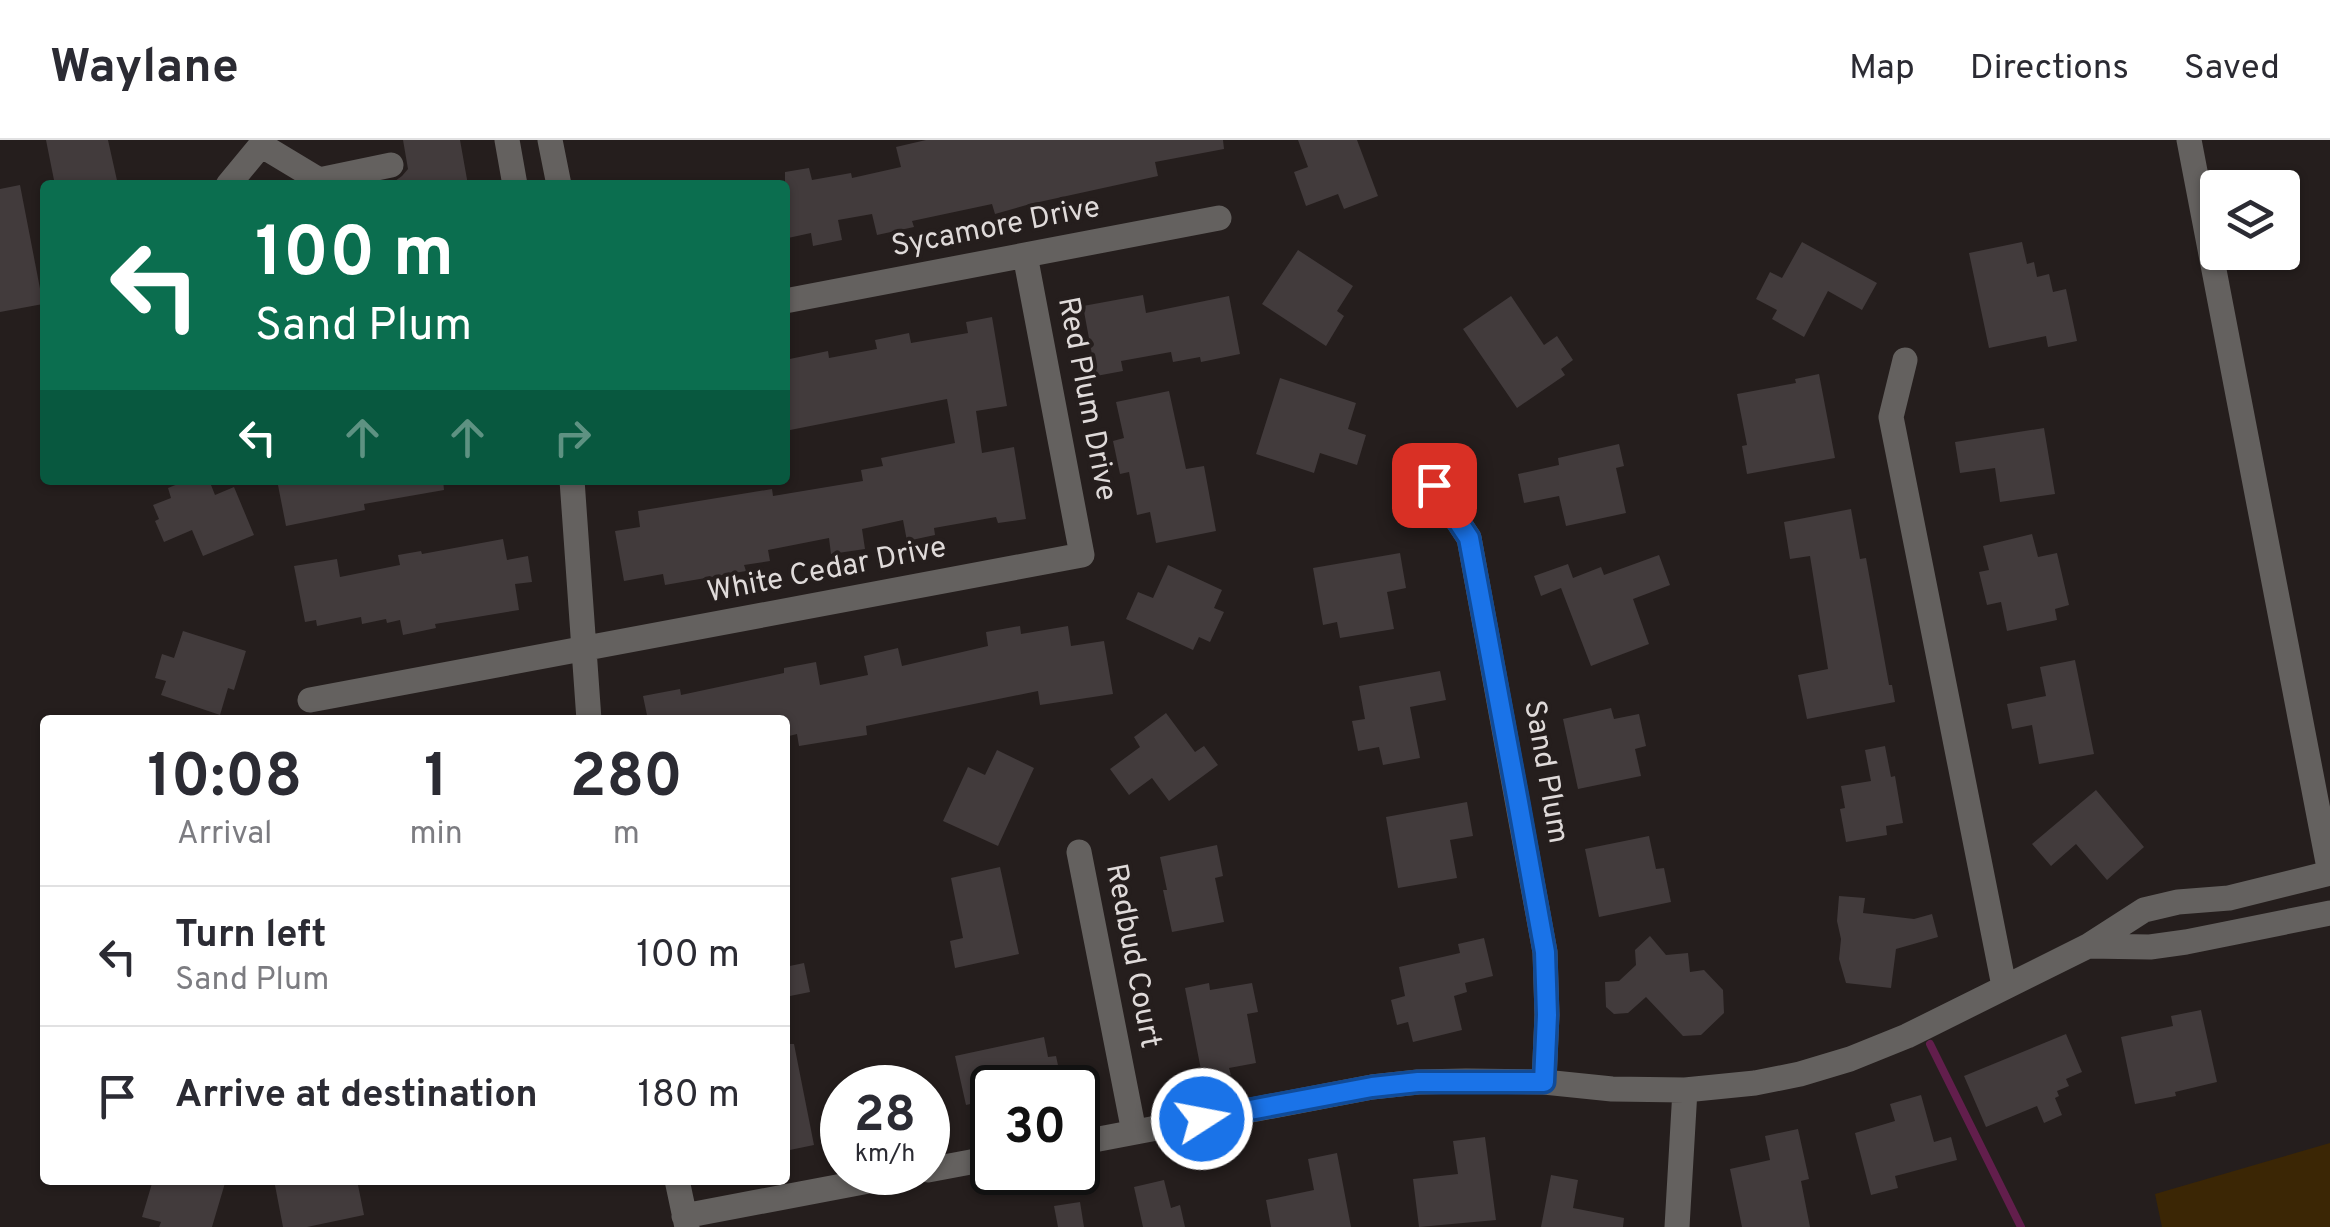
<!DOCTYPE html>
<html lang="en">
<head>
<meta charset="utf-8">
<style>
  body { margin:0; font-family:Overpass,sans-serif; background:#f7f7f7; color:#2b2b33; height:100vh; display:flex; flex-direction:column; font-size:38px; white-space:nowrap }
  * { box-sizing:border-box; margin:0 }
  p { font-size:32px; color:#7c7c81 }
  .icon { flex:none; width:55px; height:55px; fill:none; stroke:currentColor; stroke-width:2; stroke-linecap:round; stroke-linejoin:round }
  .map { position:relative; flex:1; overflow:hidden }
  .drawer { position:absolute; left:40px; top:575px; width:750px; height:470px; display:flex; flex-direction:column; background:#fff; border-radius:10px; box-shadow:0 2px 8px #0004 }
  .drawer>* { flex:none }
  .banner { position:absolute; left:40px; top:40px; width:750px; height:305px; border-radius:10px; box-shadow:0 2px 8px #0004; background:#0b6e4f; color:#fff; overflow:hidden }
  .tools { position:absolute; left:2200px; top:30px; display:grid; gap:20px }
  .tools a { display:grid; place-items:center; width:100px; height:100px; border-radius:10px; background:#fff; box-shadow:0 2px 8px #0004; font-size:50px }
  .speed { position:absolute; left:820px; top:925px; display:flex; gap:20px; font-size:50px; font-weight:700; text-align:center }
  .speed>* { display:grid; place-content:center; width:130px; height:130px; border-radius:50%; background:#fff; box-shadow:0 2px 8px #0004; line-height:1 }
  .speed small { font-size:25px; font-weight:400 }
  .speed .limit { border:5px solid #111; border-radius:15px; background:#fff; color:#111 }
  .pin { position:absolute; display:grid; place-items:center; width:85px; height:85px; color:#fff; margin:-42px; border-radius:20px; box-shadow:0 5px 15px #0006 }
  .me { position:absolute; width:110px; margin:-55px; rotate:79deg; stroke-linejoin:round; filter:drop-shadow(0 0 8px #0008) }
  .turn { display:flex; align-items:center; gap:35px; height:210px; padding:0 50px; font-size:45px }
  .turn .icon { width:130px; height:130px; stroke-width:2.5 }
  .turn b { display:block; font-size:70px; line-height:85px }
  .lanes { display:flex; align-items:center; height:95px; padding:0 50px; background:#0003; justify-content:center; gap:50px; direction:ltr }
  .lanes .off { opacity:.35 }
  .eta { display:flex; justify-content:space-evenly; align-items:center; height:170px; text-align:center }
  .eta b { font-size:60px; font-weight:700; line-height:70px }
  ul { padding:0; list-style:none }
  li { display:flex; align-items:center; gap:30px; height:140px; padding:0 50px; border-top:2px solid #e1e1e2 }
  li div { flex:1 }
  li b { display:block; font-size:38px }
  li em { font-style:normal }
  header { display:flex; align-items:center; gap:60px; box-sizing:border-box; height:140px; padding:0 50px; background:#fff; border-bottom:2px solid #e1e1e2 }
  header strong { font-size:48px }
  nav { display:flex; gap:55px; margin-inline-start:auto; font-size:35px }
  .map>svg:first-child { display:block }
  .green { fill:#3b2605 }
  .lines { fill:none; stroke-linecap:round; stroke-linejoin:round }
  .stream { stroke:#621e4c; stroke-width:8 }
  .building { fill:#423b3c }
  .minor { stroke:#64615f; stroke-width:25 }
  .route-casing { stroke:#114b97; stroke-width:25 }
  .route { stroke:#1a73e8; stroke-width:18 }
  .labels { text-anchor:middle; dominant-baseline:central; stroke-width:8; stroke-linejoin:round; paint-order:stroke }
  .street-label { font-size:30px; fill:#dfdad9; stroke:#251e1d }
</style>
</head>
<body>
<header>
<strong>Waylane</strong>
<nav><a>Map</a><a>Directions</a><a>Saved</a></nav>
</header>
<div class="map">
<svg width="2330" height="1087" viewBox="0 0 2330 1087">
  <rect width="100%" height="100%" fill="#251e1d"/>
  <path class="green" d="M2330,1003V1087H2162L2155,1054Z"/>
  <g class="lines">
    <path class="stream" d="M1930,904L2021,1087"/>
  </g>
  <path class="building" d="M46,0H108L118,45H55Z
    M403,0H460L468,45H375L395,41L402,36L408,29Z
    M926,0H1223L1224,9L1155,22L1158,36L1030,64L995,74L992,64L912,81L914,87L877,95L872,74L838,80L842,100L813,106L811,93L788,98L785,83V32L809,28L812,40L851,33L852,38L901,27L896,7Z
    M1298,0H1357L1378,56L1344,69L1338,54L1306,66L1294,32L1308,27Z
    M20,45L43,164L0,172V49Z
    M1802,102L1877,143L1862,170L1828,151L1804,197L1772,179L1777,170L1756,159L1770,132L1782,138Z
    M2022,102L2027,124L2034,122L2037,137L2049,134L2053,152L2066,149L2077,201L2048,207L2046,196L1989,208L1969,113Z
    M1298,110L1353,146L1337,171L1344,176L1326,206L1262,164Z
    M1143,155L1146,173L1229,156L1240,214L1201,222L1200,217L1173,222L1171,212L1121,221L1123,231L1096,236L1083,166Z
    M1511,156L1544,205L1557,196L1573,220L1561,229L1565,235L1517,268L1463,189Z
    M992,177L1007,266L976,271L982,313L1014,307L1026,379L998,383L996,377L934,388L935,395L907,401L903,380L862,389L865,409L831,414L829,398L768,410L770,421L744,425L746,431L665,445L663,434L624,441L615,391L640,387L638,371L772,349L773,356L863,341L861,330L883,326L881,318L955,303L947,259L785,291V220L828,211L829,218L877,209L875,200L909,193L911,203L968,193L966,182Z
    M1819,234L1835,318L1747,334L1742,306L1747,305L1737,254L1796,243L1795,239Z
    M1280,238L1356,263L1348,289L1366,295L1357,325L1320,313L1314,333L1256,314Z
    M1169,251L1186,329L1204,326L1216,391L1156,403L1150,372L1137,375L1129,332L1120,334L1113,301L1124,298L1116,262Z
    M2044,288L2055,354L2000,362L1995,328L1960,333L1955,302Z
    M1619,304L1624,326L1616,328L1626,373L1566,386L1559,356L1524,363L1518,334L1559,325L1558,318Z
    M188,340H209L215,355L234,347L254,395L203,416L192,390L164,402L155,381L159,379L153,365L171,358L168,348Z
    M277,340H443L444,350L364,364L365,370L286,386Z
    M1851,369L1860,419L1866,418L1889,545H1892L1895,562L1807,579L1798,535L1828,529L1810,416L1790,419L1784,382Z
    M2032,394L2038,417L2057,413L2069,465L2055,469L2057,480L2007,491L2001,462L1987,465L1979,432L1989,430L1983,406Z
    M503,399L507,420L528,416L532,442L515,444L519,470L435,484L436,488L403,495L400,480L387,483L386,479L362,484L361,477L317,486L316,480L305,482L294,426L337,419L340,437L400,425L398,415L421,411L422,414Z
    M1400,413L1406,448L1387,452L1394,489L1340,498L1337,482L1323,485L1313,428Z
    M1659,415L1670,445L1633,459L1649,504L1591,526L1561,448L1541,456L1534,436L1568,424L1573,438L1601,427L1604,435Z
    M1168,425L1222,450L1214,468L1224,472L1210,502L1199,497L1193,510L1126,479L1138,452L1153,458Z
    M1020,486L1021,494L1068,486L1071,506L1104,501L1113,554L1040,565L1038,551L866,586L867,595L799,606L797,594L785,597V580H648L643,556L680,549L681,555L784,533V528L816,522L820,545L868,535L864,516L898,508L902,526L988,506L986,492Z
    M183,491L246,511L234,550L228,548L220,575L161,555L166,541L155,538L162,514L174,518Z
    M2075,520L2094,614L2039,624L2032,585L2012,589L2007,564L2046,556L2040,527Z
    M1440,531L1446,560L1410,567L1420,618L1383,625L1379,607L1358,611L1352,581L1365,579L1359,546Z
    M1611,568L1614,579L1639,574L1646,606L1635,609L1641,636L1578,649L1563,579Z
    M1166,573L1195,612L1204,606L1218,625L1169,661L1152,638L1129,655L1110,629L1140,607L1134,597Z
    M1885,606L1891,637L1895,636L1903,683L1886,686L1887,695L1846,702L1840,669L1845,668L1841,646L1871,641L1865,610Z
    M997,610L1034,628L998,706L943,681L968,627L985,635Z
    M2096,650L2144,707L2107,740L2076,704L2051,726L2032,704Z
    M1467,662L1473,696L1450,700L1457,738L1398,748L1386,677Z
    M1649,696L1656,729L1664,728L1671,762L1599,777L1585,709Z
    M1217,705L1223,736L1215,738L1224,782L1172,792L1163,750H1167L1160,717Z
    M1000,727L1019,814L955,828L950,801L963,798L951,738Z
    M1839,756L1865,758L1863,773L1914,779L1932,774L1938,797L1896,809L1891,848L1846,843L1839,819L1841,799L1837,781Z
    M1650,796L1666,815L1688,813L1690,832L1704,830L1723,850L1724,873L1701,895L1683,896L1646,857L1628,873L1614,874L1606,867L1605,842L1619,841L1636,825L1635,810Z
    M1484,798L1493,836L1465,843L1467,852L1454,856L1462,890L1413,902L1408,882L1397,885L1391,860L1405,856L1399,827L1460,813L1458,804Z
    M804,823L810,852L785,857V827Z
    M1209,843L1210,850L1252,843L1258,872L1247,874L1256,923L1229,928L1231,935L1203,940L1185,848Z
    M2201,870L2217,942L2175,952L2176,956L2135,964L2121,897L2173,886L2171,876Z
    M2066,894L2082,932L2066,939L2069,946L2057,951L2059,956L2055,958L2062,975L2044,983L2037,966L1986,987L1964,936Z
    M1044,897L1048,917L1056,916L1062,944L1044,948H992V959L966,965L955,916Z
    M785,904H794L814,1005L785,1011Z
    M1921,955L1934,1002L1951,997L1957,1020L1895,1036L1898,1048L1871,1055L1855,993L1895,981L1890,964Z
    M1798,989L1809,1039L1801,1041L1810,1087H1742L1730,1029L1770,1020L1765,996Z
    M1485,997L1496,1080L1419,1087L1413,1039L1458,1034L1453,1001Z
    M1337,1013L1351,1087H1271L1266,1060L1314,1050L1308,1019Z
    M1551,1035L1578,1040L1573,1068L1624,1078L1623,1087H1541Z
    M153,1040H214L225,1043L212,1087H159L161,1082L142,1077Z
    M274,1040H357L364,1075L307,1087H283Z
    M1164,1040L1171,1068L1180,1065L1185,1087H1143L1134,1047Z
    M1080,1062L1084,1087H1058L1054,1066Z"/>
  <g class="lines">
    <path class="minor" d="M507,0L515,45
      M550,0L559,45
      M2189,0L2330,733L2229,758L2178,762L2144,770L2088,806L2150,807L2186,802L2330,773
      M261,5L319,40L391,25
      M228,45L261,5
      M785,161L1219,78
      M1905,220L1891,277L2004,846
      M572,340L589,580
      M1434,345L1469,398L1545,812L1547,875L1544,942
      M310,560L1082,415L1025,115
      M1079,712L1134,992
      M1078,1003L1372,947L1418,942L1466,941L1544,942L1612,949L1685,950L1755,943L1800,934L1850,919L1907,896L2088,806
      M928,1030L992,1018
      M677,1040L687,1087
      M684,1076L916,1032
      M1677,1087L1685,950"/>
  </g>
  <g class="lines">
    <defs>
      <path id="route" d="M1202,979L1372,947L1418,942H1544L1547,875L1545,812L1518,662L1469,398L1434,345"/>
    </defs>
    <use href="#route" class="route-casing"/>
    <use href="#route" class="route"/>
  </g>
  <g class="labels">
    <g class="street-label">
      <text transform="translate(996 88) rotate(-11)">Sycamore Drive</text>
      <text transform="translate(1086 259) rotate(79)">Red Plum Drive</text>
      <text transform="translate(827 431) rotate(-11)">White Cedar Drive</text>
      <text transform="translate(1545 632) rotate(80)">Sand Plum</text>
      <text transform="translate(1132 816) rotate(79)">Redbud Court</text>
    </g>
  </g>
</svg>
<div class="tools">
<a><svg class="icon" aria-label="layers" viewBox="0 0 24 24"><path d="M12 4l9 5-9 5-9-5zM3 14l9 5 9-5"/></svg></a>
</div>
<div class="speed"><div>28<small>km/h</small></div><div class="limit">30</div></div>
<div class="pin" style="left:1434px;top:345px;background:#d93025"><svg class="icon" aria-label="arrive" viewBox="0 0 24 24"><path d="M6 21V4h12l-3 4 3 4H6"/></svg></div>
<svg class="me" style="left:1202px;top:979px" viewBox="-20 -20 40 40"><circle r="17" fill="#1a73e8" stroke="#fff" stroke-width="3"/><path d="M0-11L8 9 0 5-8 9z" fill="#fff"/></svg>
<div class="banner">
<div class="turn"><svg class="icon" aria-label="left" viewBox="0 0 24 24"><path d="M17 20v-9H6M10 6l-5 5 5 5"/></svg><div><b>100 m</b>Sand Plum</div></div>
<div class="lanes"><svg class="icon" aria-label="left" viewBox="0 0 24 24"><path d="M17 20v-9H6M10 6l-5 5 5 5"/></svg><svg class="icon off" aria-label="ahead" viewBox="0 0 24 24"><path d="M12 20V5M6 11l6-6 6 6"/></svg><svg class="icon off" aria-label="ahead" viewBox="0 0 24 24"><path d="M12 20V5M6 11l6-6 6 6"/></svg><svg class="icon off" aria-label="right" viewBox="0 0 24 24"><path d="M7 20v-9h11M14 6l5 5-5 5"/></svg></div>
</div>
<section class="drawer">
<div class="eta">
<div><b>10:08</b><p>Arrival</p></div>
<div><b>1</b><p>min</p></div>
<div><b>280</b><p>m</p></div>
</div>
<ul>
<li><svg class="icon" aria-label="left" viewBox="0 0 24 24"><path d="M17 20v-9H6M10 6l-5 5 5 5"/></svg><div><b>Turn left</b><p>Sand Plum</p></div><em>100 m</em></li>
<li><svg class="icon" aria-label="arrive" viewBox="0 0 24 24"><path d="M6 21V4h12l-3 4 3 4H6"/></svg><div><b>Arrive at destination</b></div><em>180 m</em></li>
</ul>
</section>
</div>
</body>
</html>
